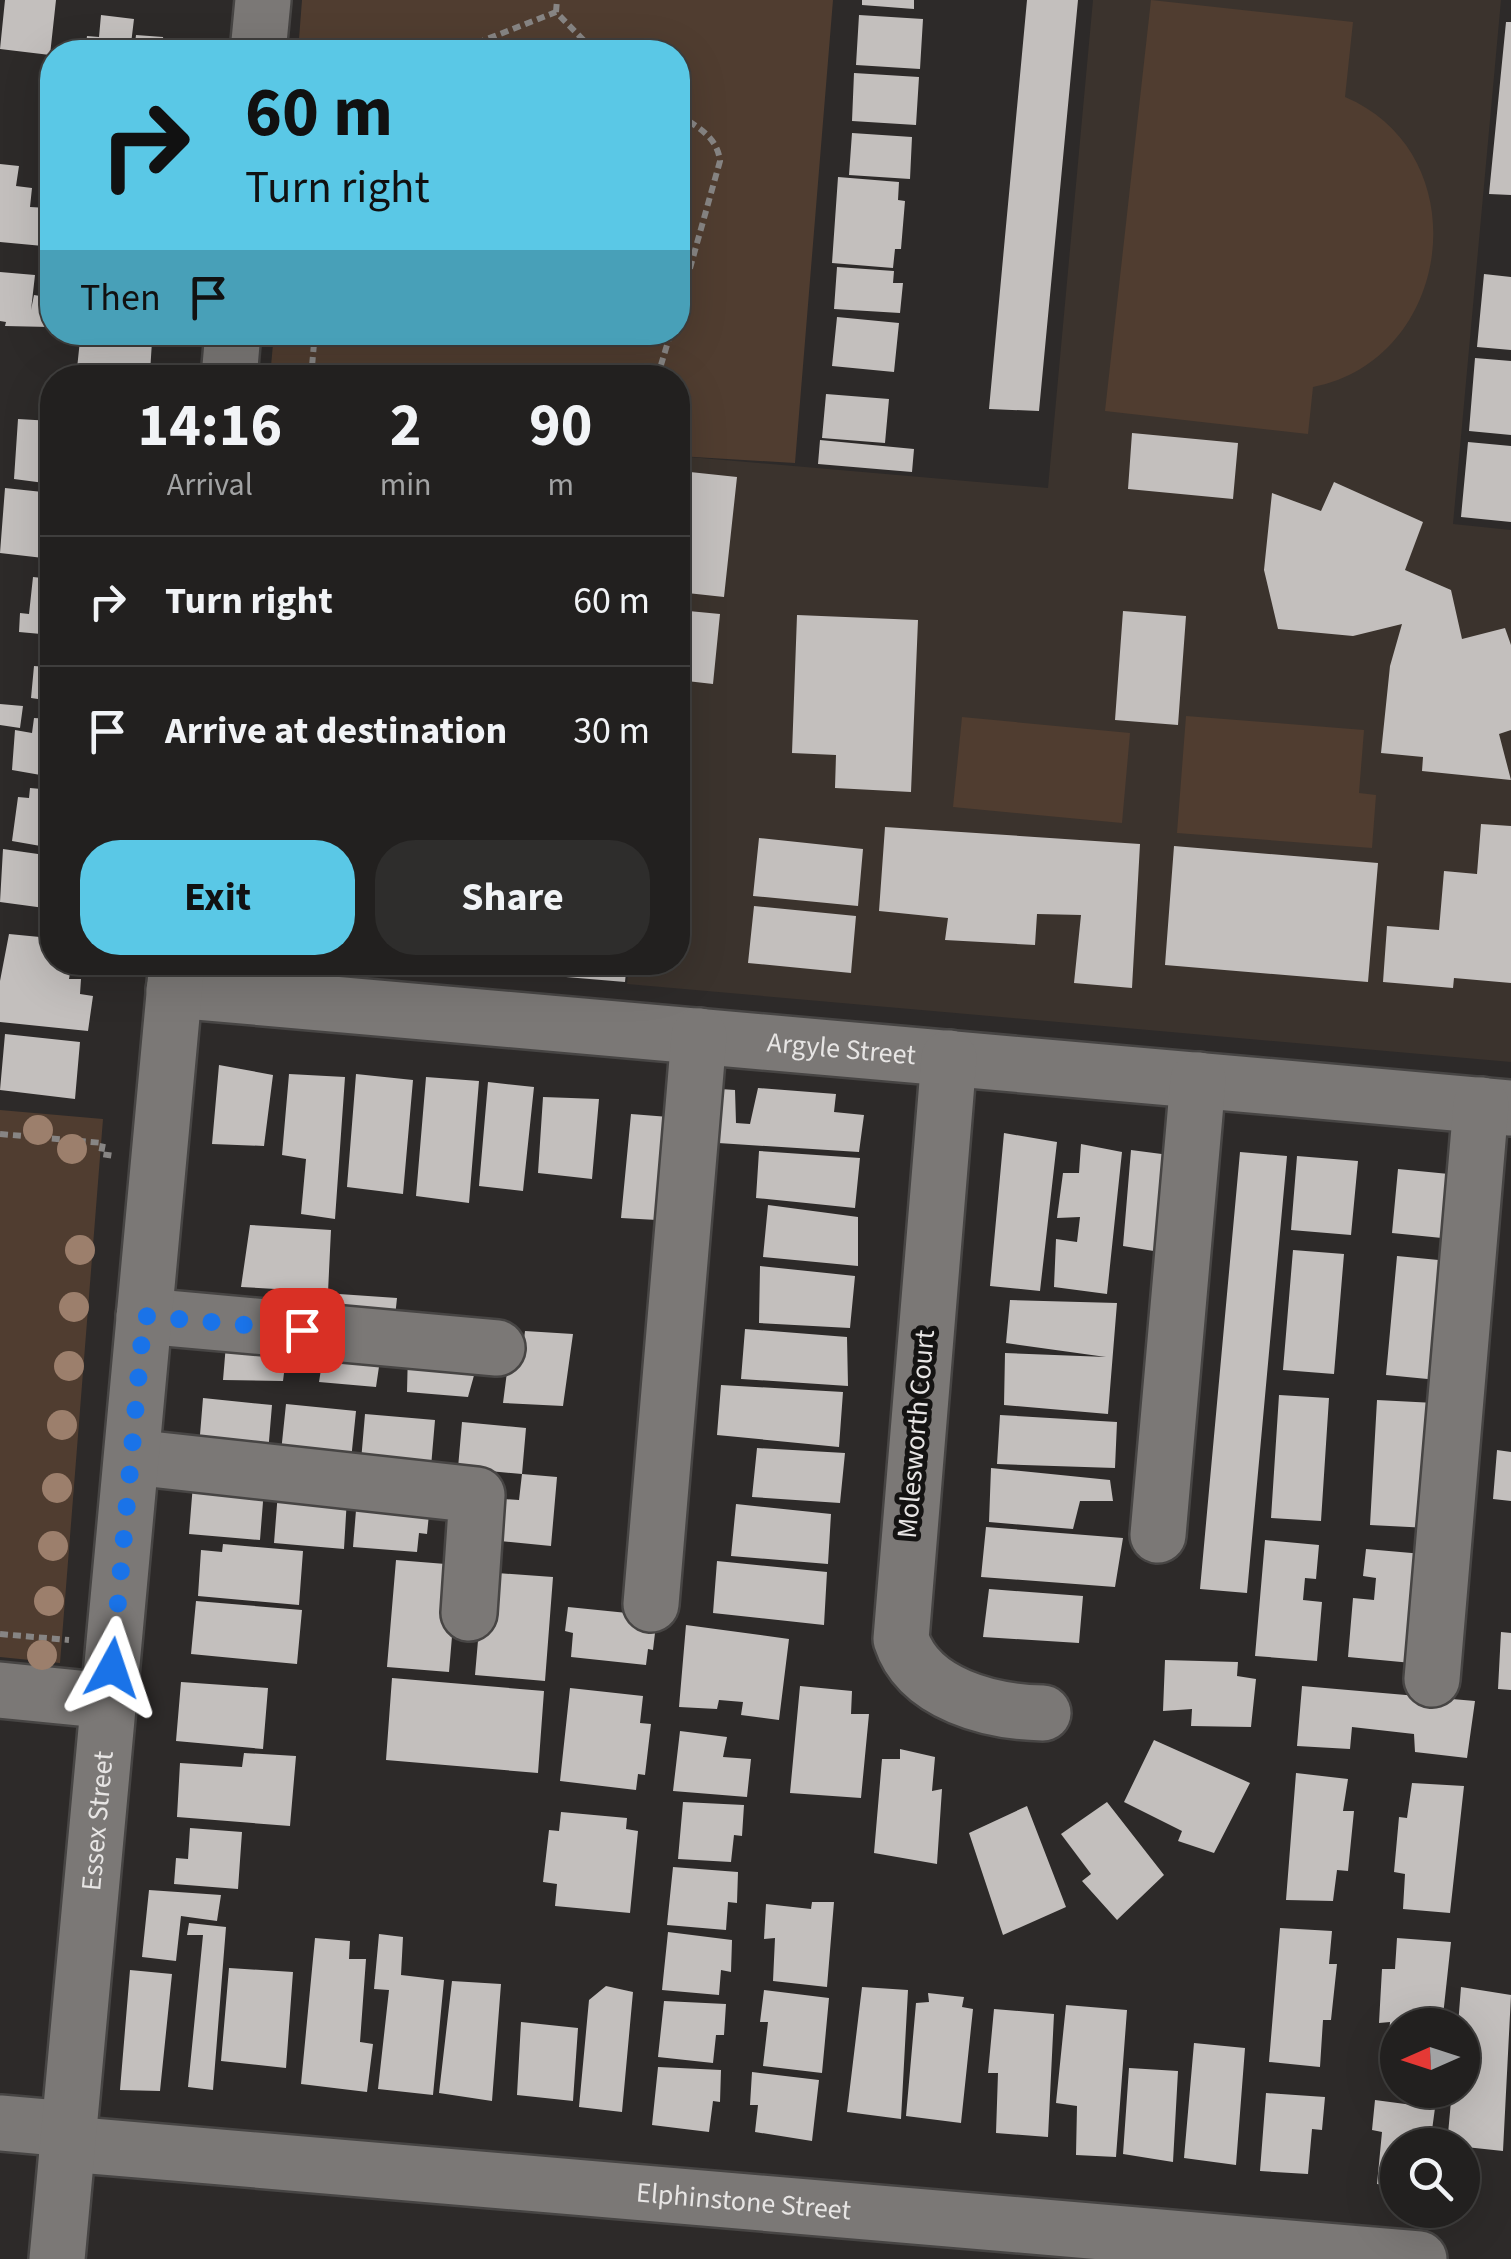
<!DOCTYPE html>
<html lang="en">
<head>
<meta charset="utf-8">
<style>
  body { margin:0; font-family:"Source Sans 3",sans-serif; background:#2e2d2c; color:#f1f3f6; height:100vh; display:flex; flex-direction:column; font-size:38px; white-space:nowrap }
  * { box-sizing:border-box; margin:0 }
  p { font-size:32px; color:#a2a3a4 }
  .icon { flex:none; width:55px; height:55px; fill:none; stroke:currentColor; stroke-width:2; stroke-linecap:round; stroke-linejoin:round }
  .map { position:relative; flex:1; overflow:hidden }
  .details { position:absolute; left:40px; top:365px; width:650px; height:610px; display:flex; flex-direction:column; background:#22201f; border-radius:40px; box-shadow:0 10px 40px #0002,0 0 0 2px #3f3e3d }
  .details>* { flex:none }
  .guide { position:absolute; left:40px; top:40px; width:650px; height:305px; border-radius:40px; box-shadow:0 10px 40px #0002,0 0 0 2px #3f3e3d; background:#5ac8e6; color:#111; overflow:hidden }
  .needle { width:65px; rotate:267deg }
  .buttons { position:absolute; left:1380px; top:2008px; display:grid; gap:20px }
  .buttons a { display:grid; place-items:center; width:100px; height:100px; border-radius:50%; background:#22201f; box-shadow:0 10px 40px #0002,0 0 0 2px #3f3e3d; font-size:50px }
  .pin { position:absolute; display:grid; place-items:center; width:85px; height:85px; color:#fff; margin:-42px; border-radius:20px; box-shadow:0 5px 15px #0006 }
  .me { position:absolute; width:110px; margin:-55px; rotate:5deg; stroke-linejoin:round; filter:drop-shadow(0 0 8px #0008) }
  .turn { display:flex; align-items:center; gap:35px; height:210px; padding:0 40px; font-size:45px }
  .turn .icon { width:130px; height:130px; stroke-width:2.5 }
  .turn b { display:block; font-size:70px; line-height:85px }
  .then { display:flex; align-items:center; height:95px; padding:0 40px; background:#0003; gap:20px; font-size:38px }
  .eta { display:flex; justify-content:space-evenly; align-items:center; height:170px; text-align:center }
  .eta b { font-size:60px; font-weight:700; line-height:70px }
  .button { display:flex; gap:20px; margin-top:auto; padding:20px 40px }
  .button a { flex:1; height:115px; border-radius:40px; background:#5ac8e6; color:#111; font-size:40px; font-weight:700; line-height:115px; text-align:center }
  .button a+a { background:#2e2d2c; color:#f1f3f6 }
  ul { padding:0; list-style:none }
  li { display:flex; align-items:center; gap:30px; height:130px; padding:0 40px; border-top:2px solid #3f3e3d }
  li div { flex:1 }
  li b { display:block; font-size:38px }
  li em { font-style:normal }
  .map>svg:first-child { display:block }
  .built { fill:#3b332d }
  .green { fill:#503d30 }
  .building { fill:#c3bfbd }
  .lines { fill:none; stroke-linecap:round; stroke-linejoin:round }
  .minor-casing { stroke:#474544; stroke-width:60 }
  .path { stroke:#878584; stroke-width:6; stroke-dasharray:8 5; stroke-linecap:butt }
  .minor { stroke:#7b7876; stroke-width:55 }
  .tree { fill:#9c7f6c }
  .route { stroke:#1a73e8; stroke-width:18; stroke-dasharray:0 32.4 }
  .labels { text-anchor:middle; dominant-baseline:central; stroke-width:10; stroke-linejoin:round; paint-order:stroke }
  .street-label { font-size:28px; fill:#e7e5e4; stroke:#141312 }
</style>
</head>
<body>
<div class="map">
<svg width="1511" height="2259" viewBox="0 0 1511 2259">
  <rect width="100%" height="100%" fill="#2d2a29"/>
  <path class="built" d="M1093,0H1501L1453,524L1511,530V1062L627,984L629,963L678,962V456L1048,488Z"/>
  <path class="green" d="M302,0H833L795,463L678,456V378L270,377L274,333L678,332V52H298Z
    M1151,0L1353,22L1345,97C1480,154 1453,360 1313,387L1308,434L1105,411Z
    M1186,716L1364,730L1359,793L1376,795L1372,848L1177,833Z
    M962,717L1130,733L1122,823L953,807Z
    M0,1110L103,1119L60,1663L0,1657Z"/>
  <path class="building" d="M5,0H56L50,55L0,49Z
    M862,0H914V9L862,5Z
    M1027,0H1078L1039,411L989,409Z
    M101,15L134,19L130,52H85L87,36L99,37Z
    M859,15L923,19L920,69L856,65Z
    M1506,22H1511V195L1489,194Z
    M136,35L163,37L164,45L203,46L202,52H134Z
    M854,73L919,77L916,125L852,121Z
    M852,133L912,137L910,179L849,175Z
    M0,164L19,166L16,186L32,188L30,207L48,208L43,246L0,242Z
    M838,177L899,182L898,200L905,201L901,249H895L893,268L832,263Z
    M837,267L894,271L893,283H903L900,313L834,309Z
    M0,272L35,275L31,310L34,295L52,298L49,327L5,326L6,322L0,321Z
    M1484,274L1511,277V350L1477,347Z
    M837,317L899,323L894,372L832,366Z
    M87,335L152,341L150,373L142,378H76L80,340H87Z
    M1475,358L1511,361V435L1469,431Z
    M826,394L889,399L885,443L822,438Z
    M18,419L52,421V484L14,479Z
    M1132,433L1238,443L1233,499L1128,489Z
    M820,440L914,449L912,472L818,464Z
    M1468,442L1511,446V522L1461,517Z
    M690,472L737,477L724,597L678,592Z
    M1334,482L1423,522L1405,570L1451,590L1462,639L1505,628L1511,645V730L1499,734L1511,780L1422,771L1423,757L1381,753L1390,666L1402,624L1353,636L1278,629L1264,570L1272,493L1321,511Z
    M5,488L52,493V559L0,553Z
    M33,577L52,579V635L19,632L20,613L29,614Z
    M678,610L720,614L713,684L678,680Z
    M1123,611L1186,616L1178,725L1115,720Z
    M797,615L918,620L911,792L835,788L836,755L792,753Z
    M51,652L52,701L31,698L34,666L47,667Z
    M0,704L23,706L20,728L0,725Z
    M34,718L52,719V777L12,770L15,730L32,733Z
    M30,788L52,790V848L12,841L18,797L29,798Z
    M1481,824L1511,826V983L1454,978L1453,988L1383,982L1387,926L1439,930L1444,871L1477,874Z
    M885,827L1140,844L1132,988L1074,983L1081,915L1037,914L1035,945L945,940L948,918L879,911Z
    M759,838L863,849L858,906L753,896Z
    M1174,846L1378,863L1368,982L1165,965Z
    M3,849L52,856V909L0,902Z
    M754,906L856,916L851,973L748,963Z
    M9,934L50,938L52,962H72L69,979H81L80,994L93,996L88,1031L0,1022V981Z
    M567,962H627L625,982L566,977Z
    M5,1034L80,1042L75,1099L0,1090Z
    M219,1065L273,1075L264,1146L212,1144Z
    M289,1074L345,1077L335,1219L301,1214L306,1159L282,1155Z
    M356,1074L413,1080L403,1194L347,1187Z
    M426,1077L479,1081L469,1203L416,1196Z
    M488,1082L534,1087L523,1191L479,1186Z
    M706,1088L735,1090L736,1123L750,1124L758,1088L836,1094L834,1112L864,1115L859,1152L703,1142Z
    M543,1097L599,1099L592,1179L538,1173Z
    M631,1114L669,1117L657,1220L621,1218Z
    M1004,1133L1057,1142L1040,1291L990,1286Z
    M1081,1144L1122,1152L1107,1294L1054,1287L1056,1239L1077,1242L1080,1217L1057,1218L1063,1173H1079Z
    M1131,1150L1177,1156L1166,1253L1123,1246Z
    M759,1151L860,1158L855,1208L756,1198Z
    M1240,1152L1287,1156L1247,1593L1200,1589Z
    M1297,1156L1358,1161L1351,1235L1291,1230Z
    M1398,1169L1459,1175L1452,1239L1392,1233Z
    M768,1205L858,1217V1266L763,1257Z
    M250,1225L331,1230L328,1292L241,1287Z
    M1293,1250L1344,1254L1334,1374L1283,1370Z
    M1397,1256L1449,1261L1438,1380L1386,1375Z
    M760,1266L855,1276L850,1328L759,1323Z
    M339,1294L397,1298L395,1317L339,1316Z
    M1010,1300L1117,1303L1108,1414L1004,1405L1005,1353L1106,1357L1006,1343Z
    M745,1329L847,1337L848,1386L741,1379Z
    M525,1331L573,1334L563,1406L503,1403L508,1364L521,1366Z
    M227,1332L288,1341L283,1381L223,1380Z
    M325,1344L381,1353L376,1387L319,1382Z
    M408,1351L478,1361L468,1397L407,1392Z
    M721,1385L843,1392L839,1447L717,1435Z
    M1279,1395L1329,1398L1321,1521L1271,1518Z
    M203,1398L272,1405L268,1453L199,1447Z
    M1377,1400L1435,1403L1429,1528L1370,1525Z
    M286,1404L356,1411L351,1460L281,1452Z
    M365,1414L435,1420L431,1467L361,1461Z
    M1000,1415L1117,1422L1115,1468L997,1464Z
    M462,1422L526,1428L522,1474L458,1468Z
    M757,1448L845,1453L840,1503L752,1497Z
    M1497,1450L1511,1452V1501L1493,1499Z
    M991,1468L1110,1480L1113,1501H1080L1073,1529L989,1522Z
    M522,1474L557,1477L551,1546L500,1541L504,1499L519,1500Z
    M193,1484L264,1489L260,1540L189,1534Z
    M278,1492L347,1498L344,1549L274,1543Z
    M357,1498L430,1504L427,1534L419,1533L417,1552L353,1547Z
    M736,1504L831,1514L828,1564L731,1556Z
    M986,1527L1123,1538L1115,1587L981,1577Z
    M1265,1540L1319,1545L1316,1579L1305,1578L1303,1600L1322,1602L1317,1661L1255,1656Z
    M223,1544L303,1551L299,1605L198,1596L201,1550L222,1552Z
    M1366,1549L1423,1554L1412,1663L1348,1657L1353,1598L1374,1600L1376,1578L1363,1576Z
    M396,1560L458,1565L449,1672L387,1667Z
    M717,1561L827,1572L824,1625L713,1613Z
    M484,1572L553,1577L545,1681L475,1675Z
    M989,1589L1083,1596L1079,1643L983,1637Z
    M196,1601L302,1610L297,1664L191,1654Z
    M568,1607L657,1616L653,1650L648,1649L646,1665L571,1657L573,1633L565,1631Z
    M686,1625L789,1639L779,1720L741,1715L743,1702L719,1700L717,1709L679,1707Z
    M1501,1632L1511,1633V1690L1498,1689Z
    M1165,1660L1238,1662L1237,1676L1256,1679L1251,1727L1191,1726L1192,1709L1163,1711Z
    M392,1678L544,1691L538,1773L386,1760Z
    M181,1682L268,1688L263,1749L176,1741Z
    M800,1686L852,1691L851,1714H869L861,1798L790,1793Z
    M1302,1686L1475,1701L1467,1758L1415,1752L1414,1734L1352,1727L1350,1749L1297,1746Z
    M570,1688L643,1696L640,1723L651,1724L645,1775L638,1774L636,1790L560,1781Z
    M680,1731L727,1737L723,1757L751,1759L747,1797L673,1791Z
    M1154,1740L1250,1783L1214,1853L1178,1841L1182,1831L1124,1802Z
    M900,1749L935,1757L932,1791L942,1789L937,1864L874,1853L882,1759H900Z
    M244,1753L296,1756L290,1826L177,1817L180,1763L242,1767Z
    M1296,1773L1348,1779L1343,1811H1354L1348,1871L1337,1870L1333,1901L1286,1900Z
    M1412,1783L1464,1786L1450,1913L1403,1909L1405,1874L1394,1872L1399,1817L1407,1818Z
    M683,1802L744,1805L742,1836L734,1835L731,1862L678,1859Z
    M1107,1802L1164,1875L1117,1920L1082,1881L1091,1874L1061,1834Z
    M1027,1806L1066,1907L1003,1935L969,1833Z
    M561,1812L627,1818L626,1829L638,1831L630,1913L555,1906L557,1884L543,1882L549,1830L559,1831Z
    M190,1828L242,1832L238,1889L174,1884L176,1858L188,1859Z
    M673,1867L738,1872L737,1903L728,1902L726,1930L667,1925Z
    M149,1890L221,1895L217,1921L181,1916L176,1961L142,1957Z
    M812,1902H834L827,1987L773,1981L775,1938L764,1939L766,1904L811,1909Z
    M189,1923L226,1927L213,2090L188,2087L203,1935H187Z
    M1280,1928L1332,1931L1329,1964H1337L1331,2020H1323L1320,2067L1269,2062Z
    M668,1932L732,1940L731,1972L721,1970L719,1995L662,1990Z
    M379,1934L403,1937L401,1975L444,1980L433,2095L378,2089L389,1990L374,1989Z
    M315,1938L350,1941L349,1959H366L360,2042L373,2044L367,2092L301,2084Z
    M1397,1938L1451,1942L1442,2025H1398V2073L1386,2072L1390,2022L1379,2023L1382,1969H1395Z
    M229,1968L293,1972L286,2068L221,2061Z
    M130,1970L172,1974L160,2091L120,2090Z
    M452,1981L501,1984L492,2101L439,2093Z
    M606,1986L633,1992L622,2112L579,2107L589,2000Z
    M862,1987L908,1990L901,2119L847,2112Z
    M1461,1987L1511,1995L1503,2151L1447,2145L1452,2090H1462V2025H1458Z
    M764,1990L829,1998L822,2073L763,2066L768,2022H760Z
    M928,1993L964,1997L962,2007L973,2009L961,2123L906,2116L916,2003L929,2002Z
    M664,2001L726,2004L724,2035H716L713,2063L658,2057Z
    M1066,2005L1127,2010L1116,2157L1076,2155L1077,2106L1056,2103Z
    M994,2009L1054,2014L1048,2137L996,2133L998,2073H988Z
    M521,2022L578,2028L573,2101L517,2095Z
    M1194,2043L1245,2048L1236,2165L1184,2158Z
    M658,2067L721,2070L720,2102L713,2101L709,2132L652,2125Z
    M1129,2068L1178,2071L1173,2162L1123,2154Z
    M752,2072L819,2080L812,2141L755,2132L758,2105H750Z
    M1266,2093L1325,2097L1322,2130L1312,2129L1308,2174L1260,2171Z
    M1375,2100L1435,2108L1430,2145H1398V2187L1377,2184L1382,2132L1372,2130Z"/>
  <g class="lines">
    <defs>
      <g id="minor">
        <path d="M258,52L263,0"/>
        <path d="M229,378L233,332"/>
        <path id="s1" d="M174,990L1511,1108"/>
        <path d="M949,1058L901,1639C919,1695 992,1712 1043,1713"/>
        <path d="M144,1316L497,1348"/>
        <path d="M132,1457L477,1495L469,1613"/>
        <path d="M1158,1535L1198,1080"/>
        <path d="M651,1604L699,1036"/>
        <path d="M1432,1679L1481,1105"/>
        <path d="M0,1690L109,1701"/>
        <path d="M0,2123L69,2129"/>
        <path id="s2" d="M68,2144L1419,2259"/>
        <path id="s3" d="M57,2259L177,962"/>
      </g>
    </defs>
    <use href="#minor" class="minor-casing"/>
    <path class="path" d="M556,12L557,0
      M467,52L477,43L556,12L595,52
      M678,114C698,128 717,136 720,161L678,311
      M311,378L315,332
      M657,378L671,332
      M0,1134L103,1143L101,1154L114,1156
      M0,1634L69,1640"/>
    <use href="#minor" class="minor"/>
  </g>
  <g class="tree">
    <circle cx="38" cy="1130" r="15"/>
    <circle cx="72" cy="1149" r="15"/>
    <circle cx="80" cy="1250" r="15"/>
    <circle cx="74" cy="1307" r="15"/>
    <circle cx="69" cy="1366" r="15"/>
    <circle cx="62" cy="1425" r="15"/>
    <circle cx="57" cy="1488" r="15"/>
    <circle cx="53" cy="1546" r="15"/>
    <circle cx="49" cy="1601" r="15"/>
    <circle cx="42" cy="1655" r="15"/>
  </g>
  <g class="lines">
    <path class="route" d="M112,1668L144,1316L302,1330"/>
  </g>
  <g class="labels">
    <g class="street-label">
      <text stroke="none"><textPath href="#s1" startOffset="670">Argyle Street</textPath></text>
      <text transform="translate(916 1434) rotate(-85)">Molesworth Court</text>
      <text stroke="none"><textPath href="#s3" startOffset="440">Essex Street</textPath></text>
      <text stroke="none"><textPath href="#s2" startOffset="678">Elphinstone Street</textPath></text>
    </g>
  </g>
</svg>
<div class="buttons">
<a><svg class="needle" viewBox="-14 -14 28 28"><path d="M0-13l5 13h-10z" fill="#e53935"/><path d="M0 13l5-13h-10z" fill="#a2a3a4"/></svg></a>
<a><svg class="icon" aria-label="search" viewBox="0 0 24 24"><circle cx="10" cy="10" r="6"/><path d="M15 15l6 6"/></svg></a>
</div>
<div class="pin" style="left:302px;top:1330px;background:#d93025"><svg class="icon" aria-label="arrive" viewBox="0 0 24 24"><path d="M6 21V4h12l-3 4 3 4H6"/></svg></div>
<svg class="me" style="left:112px;top:1668px" viewBox="-20 -20 40 40"><path d="M0-17L14 15 0 8-14 15z" fill="#1a73e8" stroke="#fff" stroke-width="4"/></svg>
<div class="guide">
<div class="turn"><svg class="icon" aria-label="right" viewBox="0 0 24 24"><path d="M7 20v-9h11M14 6l5 5-5 5"/></svg><div><b>60 m</b>Turn right</div></div>
<div class="then">Then<svg class="icon" aria-label="arrive" viewBox="0 0 24 24"><path d="M6 21V4h12l-3 4 3 4H6"/></svg></div>
</div>
<section class="details">
<div class="eta">
<div><b>14:16</b><p>Arrival</p></div>
<div><b>2</b><p>min</p></div>
<div><b>90</b><p>m</p></div>
</div>
<ul>
<li><svg class="icon" aria-label="right" viewBox="0 0 24 24"><path d="M7 20v-9h11M14 6l5 5-5 5"/></svg><div><b>Turn right</b></div><em>60 m</em></li>
<li><svg class="icon" aria-label="arrive" viewBox="0 0 24 24"><path d="M6 21V4h12l-3 4 3 4H6"/></svg><div><b>Arrive at destination</b></div><em>30 m</em></li>
</ul>
<div class="button"><a>Exit</a><a>Share</a></div>
</section>
</div>
</body>
</html>
